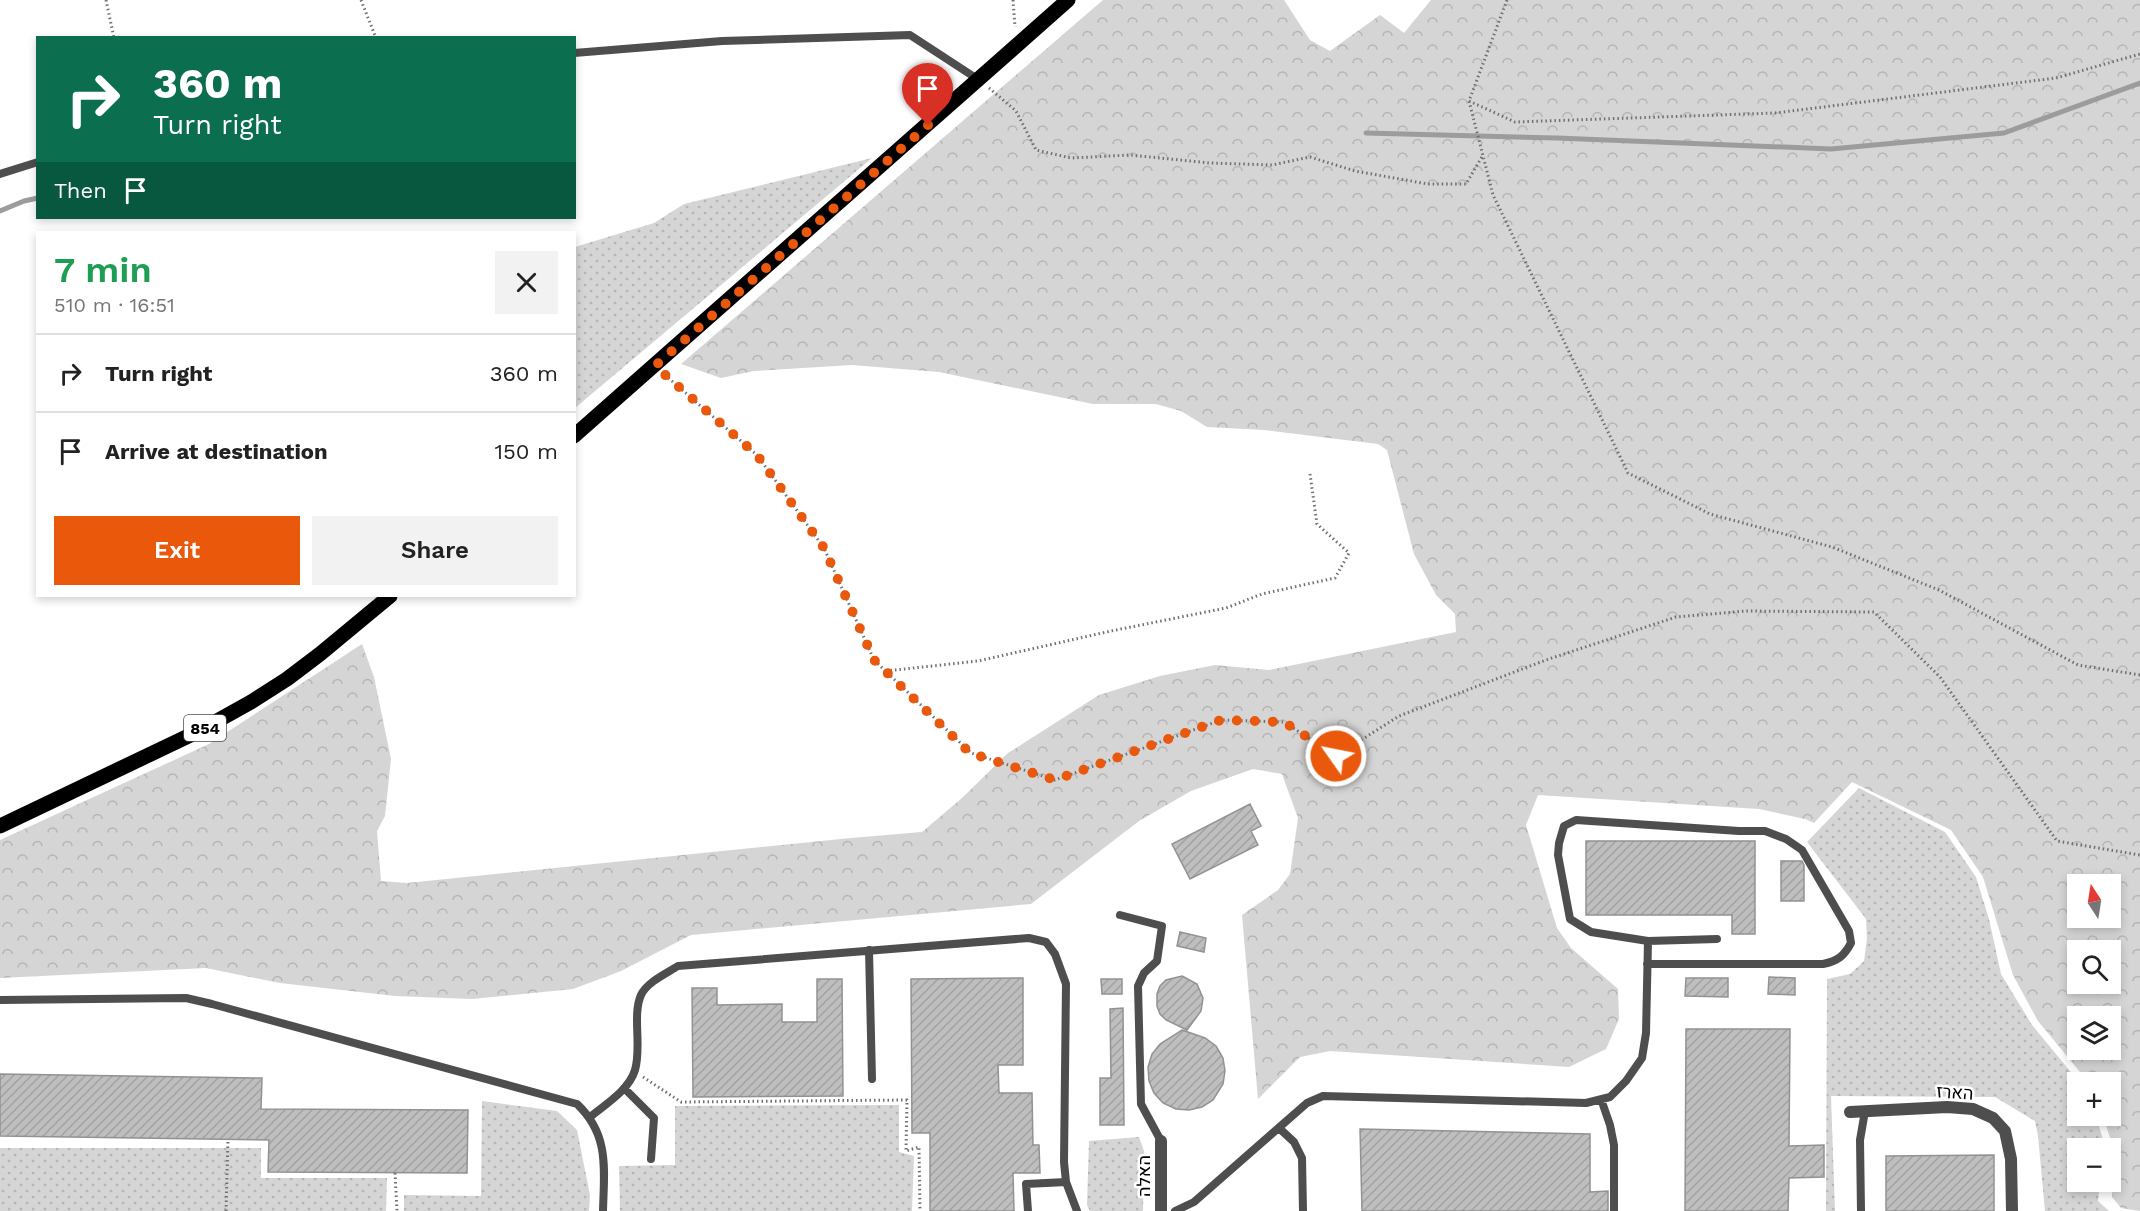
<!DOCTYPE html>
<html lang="en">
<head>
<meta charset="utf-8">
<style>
  body { margin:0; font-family:"Work Sans",Heebo,sans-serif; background:#f2f2f2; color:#222; height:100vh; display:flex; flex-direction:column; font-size:22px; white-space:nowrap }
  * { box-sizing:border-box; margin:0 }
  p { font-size:20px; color:#767676 }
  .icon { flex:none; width:33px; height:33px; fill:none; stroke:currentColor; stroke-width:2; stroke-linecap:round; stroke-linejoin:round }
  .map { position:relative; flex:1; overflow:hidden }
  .panel { position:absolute; left:36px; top:231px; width:540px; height:366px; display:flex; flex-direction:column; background:#fff; border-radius:0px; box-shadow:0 3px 9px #0003 }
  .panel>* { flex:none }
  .hud { position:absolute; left:36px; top:36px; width:540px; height:183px; border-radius:0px; box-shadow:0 3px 9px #0003; background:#0b6e4f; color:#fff; overflow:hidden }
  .needle { width:39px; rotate:348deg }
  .tools { position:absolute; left:2067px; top:874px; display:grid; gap:12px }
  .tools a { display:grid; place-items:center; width:54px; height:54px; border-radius:0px; background:#fff; box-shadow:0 3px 9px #0003; font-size:30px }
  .pin { position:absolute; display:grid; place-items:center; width:51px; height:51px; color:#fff; margin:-62px -26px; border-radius:50% 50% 50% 0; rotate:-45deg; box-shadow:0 0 6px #0007 }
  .pin .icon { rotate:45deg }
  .me { position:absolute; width:66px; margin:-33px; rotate:303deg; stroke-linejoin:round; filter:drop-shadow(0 0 4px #0008) }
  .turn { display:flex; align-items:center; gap:21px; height:126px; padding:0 18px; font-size:27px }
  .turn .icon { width:78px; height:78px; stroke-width:2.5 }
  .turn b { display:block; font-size:42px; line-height:51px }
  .then { display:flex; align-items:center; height:57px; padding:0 18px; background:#0003; gap:12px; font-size:22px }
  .round { display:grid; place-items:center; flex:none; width:63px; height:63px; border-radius:0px; background:#f2f2f2 }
  .overview { display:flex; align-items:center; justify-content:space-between; height:102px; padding:0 18px }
  h1 { font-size:36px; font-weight:600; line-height:45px; color:#1e9e55 }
  .button { display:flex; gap:12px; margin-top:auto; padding:12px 18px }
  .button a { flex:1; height:69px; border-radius:0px; background:#ea580c; color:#fff; font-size:24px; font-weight:600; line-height:69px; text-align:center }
  .button a+a { background:#f2f2f2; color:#222 }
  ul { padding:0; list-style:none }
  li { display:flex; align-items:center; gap:18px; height:78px; padding:0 18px; border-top:2px solid #e0e0e0 }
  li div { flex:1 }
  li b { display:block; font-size:22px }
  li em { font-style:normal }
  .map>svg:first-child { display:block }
  .grass { fill:url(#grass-dots) }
  .forest { fill:url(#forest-crowns); fill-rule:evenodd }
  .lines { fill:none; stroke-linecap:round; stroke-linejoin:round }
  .stream { stroke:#9c9c9c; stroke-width:5 }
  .building { fill:url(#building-hatch); stroke:#929292; stroke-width:1.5 }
  .path { stroke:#707070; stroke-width:3; stroke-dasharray:1.5 3; stroke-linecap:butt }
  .service { stroke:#4e4e4e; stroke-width:8 }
  .minor { stroke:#4e4e4e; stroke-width:12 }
  .primary { stroke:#000; stroke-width:15 }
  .route { stroke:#ea580c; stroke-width:10; stroke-dasharray:0 18 }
  .labels { text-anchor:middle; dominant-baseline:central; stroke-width:5; stroke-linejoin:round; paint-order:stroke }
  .shield { fill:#fff; stroke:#4c4c4c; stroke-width:1.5 }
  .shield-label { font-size:16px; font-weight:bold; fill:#000 }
  .street-label { font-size:18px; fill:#000; stroke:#fff }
</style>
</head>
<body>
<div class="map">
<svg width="2140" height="1211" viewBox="0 0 2140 1211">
  <defs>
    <pattern id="grass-dots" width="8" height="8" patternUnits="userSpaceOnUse" patternTransform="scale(1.5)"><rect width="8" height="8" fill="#d5d5d5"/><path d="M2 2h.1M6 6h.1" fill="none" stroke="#b5b5b5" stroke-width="1.8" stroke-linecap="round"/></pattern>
    <pattern id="forest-crowns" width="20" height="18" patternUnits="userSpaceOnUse" patternTransform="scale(1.5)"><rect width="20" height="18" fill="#d5d5d5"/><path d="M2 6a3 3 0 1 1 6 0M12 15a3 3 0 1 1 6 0" fill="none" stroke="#b5b5b5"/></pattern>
    <pattern id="building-hatch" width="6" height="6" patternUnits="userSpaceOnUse" patternTransform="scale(1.5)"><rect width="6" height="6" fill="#bebebe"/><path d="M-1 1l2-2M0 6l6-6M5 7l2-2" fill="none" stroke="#a2a2a2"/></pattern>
  </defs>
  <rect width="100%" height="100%" fill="#fff"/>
  <path class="grass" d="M872,158L575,408V247L654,223L684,204Z
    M1859,788L1945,832L1976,877L1989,919L2001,974L2032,1025L2080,1083H2078V1116H2096L2104,1143L2103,1149H2078V1182H2100L2098,1201L2109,1211H2045L2038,1136L2035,1121L1995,1097L1831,1096L1835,1211H1826L1827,979L1850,974L1864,961L1867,938L1866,919L1807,842Z
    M482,1101L557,1111L577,1130L590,1195L589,1211H404V1195L481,1196Z
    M899,1105V1152L914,1156L912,1211H620L619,1166L675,1165V1106Z
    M1139,1137L1144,1151L1143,1211H1090L1087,1205L1089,1141Z
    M0,1148H261V1178H387L386,1211H0Z"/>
  <path class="forest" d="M1103,0H1284L1310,40L1330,51L1380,15L1404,33L1431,0H2140V1211L2121,1208L2112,1197V1144L2103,1116H2110V1083H2089L2038,1021L2013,975L1983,877L1951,830L1852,782L1814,823L1805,819L1759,809L1538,795L1526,825L1557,928L1571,948L1618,989L1619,1019L1606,1049L1569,1067L1330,1051L1300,1057L1258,1099L1242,915L1278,890L1290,874L1298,818L1282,774L1253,769L1191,791L1139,821L1031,904L691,935L621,971L573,989L472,999L395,996L280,983L206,968L0,978V840L209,744L362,644L374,677L391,759L385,816L377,831L381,881L407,883L851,838L922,832L962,798L1008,753L1099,695L1160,676L1215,665L1269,670L1456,632L1455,614L1436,595L1414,554L1387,450L1378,444L1264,430L1207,427L1181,411L1156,404H1093L939,372L852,365L754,371L721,378L681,364ZM2078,885H2110V918H2078ZM2078,951H2110V984H2078ZM2078,1017H2110V1050H2078Z"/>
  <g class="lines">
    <path class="stream" d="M1366,133L1557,138L1831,149L2004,133L2140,83
      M0,211L24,201L38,198"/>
  </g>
  <path class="building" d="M1250,804L1261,826L1251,831L1258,845L1190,879L1172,844Z
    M1586,841H1755V934H1732V915H1586Z
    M1781,861H1802L1804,865V901H1781Z
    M1180,932L1206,938L1204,952L1177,946Z
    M1182,976L1197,984L1203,998L1201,1011L1187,1030L1166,1020L1160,1014L1157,1006V994L1160,986L1166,980Z
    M1769,977L1795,978V995L1768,994Z
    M1023,978V1065H998L999,1093H1032L1033,1145H1039L1040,1173H1013L1014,1211H930V1133H912L911,979Z
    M1686,978H1728V997L1685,996Z
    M817,979H842L843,1096L693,1097L692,988H717V1005L782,1004V1022H817Z
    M1101,979H1122V994H1102Z
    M1123,1008L1124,1125H1100V1078H1111L1110,1009Z
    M1686,1029H1790L1789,1146L1824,1145V1177L1789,1178L1788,1211H1685Z
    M1182,1030L1205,1038L1216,1046L1223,1058L1225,1071L1223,1084L1213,1100L1202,1107L1189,1110L1176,1109L1163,1103L1154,1093L1149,1081L1148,1067L1152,1054L1160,1044Z
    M0,1074L262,1078L261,1109L468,1110L467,1173L268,1172L269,1140L0,1136Z
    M1360,1129L1590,1134V1192L1608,1191V1211H1362Z
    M1994,1155V1211H1886V1156Z"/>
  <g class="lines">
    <path class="path" d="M106,0L114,38
      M361,0L376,38
      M1013,0L1015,27
      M1507,0L1469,101L1493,195L1628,473L1710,514L1832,547L1939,590L2078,665L2140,675
      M989,88L1016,111L1036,150L1071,158L1130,155L1210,163L1272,165L1310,157L1355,171L1428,184H1466L1483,155
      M1469,101L1515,122L1775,113L2056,78L2140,54
      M665,375L757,455L824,548L874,660L971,753L1055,780L1221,720L1284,722L1336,756L1399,716L1546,660L1676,617L1746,611L1874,612L1940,677L2057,841L2140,855
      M886,671L978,661L1111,631L1226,608L1262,594L1335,578L1349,553L1317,524L1310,474
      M643,1077L681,1102L907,1100L906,1151L919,1147L920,1211
      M395,1173L397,1211
      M226,1211L228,1139"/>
    <path class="service" d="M574,53L722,41L910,35L979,80
      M0,174L38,162
      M1120,915L1162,926L1157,961L1144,973L1138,986L1141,1104L1161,1141
      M869,950L872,1079
      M1647,964H1823C1838,961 1844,956 1851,943L1849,931L1802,850L1786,839L1765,831H1739L1576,820L1564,826L1559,843L1558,855L1570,919L1591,932L1648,941
      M0,1000L186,998L212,1004L577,1104C610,1135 604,1170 603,1211
      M624,1088L654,1118L651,1159
      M1601,1099L1610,1125L1614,1145V1211
      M590,1117C606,1104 629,1090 635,1070C642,1047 632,1015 641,995C647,982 667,973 678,966L1029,938L1046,942L1055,954L1066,984L1064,1162L1066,1182L1077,1211
      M1279,1128L1294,1142L1302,1158L1303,1211
      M1028,1211L1026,1184L1066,1182
      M1175,1211L1194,1202L1307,1103L1323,1096L1586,1103L1610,1097L1626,1081L1642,1058L1646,1033L1648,941L1717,939
      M1861,1211L1860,1140L1865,1111"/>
    <path class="minor" d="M1850,1112L1947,1107L1973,1109L1993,1118L2005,1131L2011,1159L2012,1211
      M1161,1211V1141"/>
    <path class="primary" d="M574,436L1068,0
      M0,826L199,731L251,702L287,679L320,654L390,596"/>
  </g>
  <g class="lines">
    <path class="route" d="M928,125L655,366L757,455L824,548L874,660L970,753L1055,780L1221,720L1284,722L1336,756"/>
  </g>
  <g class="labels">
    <rect class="shield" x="184" y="715" width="42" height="26" rx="4.5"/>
    <g class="shield-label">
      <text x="205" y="728">854</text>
    </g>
    <g class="street-label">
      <text transform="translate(1955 1092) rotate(4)">הארז</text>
      <text transform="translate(1143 1176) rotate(-90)">האלה</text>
    </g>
  </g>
</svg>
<div class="tools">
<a><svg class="needle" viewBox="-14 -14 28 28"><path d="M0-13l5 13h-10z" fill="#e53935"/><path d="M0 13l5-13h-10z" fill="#767676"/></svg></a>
<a><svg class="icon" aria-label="search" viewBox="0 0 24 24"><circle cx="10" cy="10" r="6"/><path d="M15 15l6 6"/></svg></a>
<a><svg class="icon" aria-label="layers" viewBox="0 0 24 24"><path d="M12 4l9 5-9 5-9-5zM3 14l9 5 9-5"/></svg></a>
<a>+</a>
<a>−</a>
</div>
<div class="pin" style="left:928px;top:125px;background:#d93025"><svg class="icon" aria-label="arrive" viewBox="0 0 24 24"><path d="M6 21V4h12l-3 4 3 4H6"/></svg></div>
<svg class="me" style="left:1336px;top:756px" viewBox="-20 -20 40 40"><circle r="17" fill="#ea580c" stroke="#fff" stroke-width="3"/><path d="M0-11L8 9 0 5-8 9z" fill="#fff"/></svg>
<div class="hud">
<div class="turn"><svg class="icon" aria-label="right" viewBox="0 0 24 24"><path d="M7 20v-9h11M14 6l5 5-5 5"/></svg><div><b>360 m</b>Turn right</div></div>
<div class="then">Then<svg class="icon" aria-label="arrive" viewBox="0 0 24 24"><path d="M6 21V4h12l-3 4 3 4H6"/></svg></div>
</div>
<section class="panel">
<div class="overview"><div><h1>7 min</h1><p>510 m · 16:51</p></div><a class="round"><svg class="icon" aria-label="close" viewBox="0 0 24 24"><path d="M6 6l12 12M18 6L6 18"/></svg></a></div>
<ul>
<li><svg class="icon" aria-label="right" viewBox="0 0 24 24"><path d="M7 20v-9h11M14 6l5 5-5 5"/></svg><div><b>Turn right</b></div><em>360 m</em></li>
<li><svg class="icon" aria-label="arrive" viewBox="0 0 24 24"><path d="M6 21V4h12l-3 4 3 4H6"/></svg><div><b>Arrive at destination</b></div><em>150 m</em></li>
</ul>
<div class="button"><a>Exit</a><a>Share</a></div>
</section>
</div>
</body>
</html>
